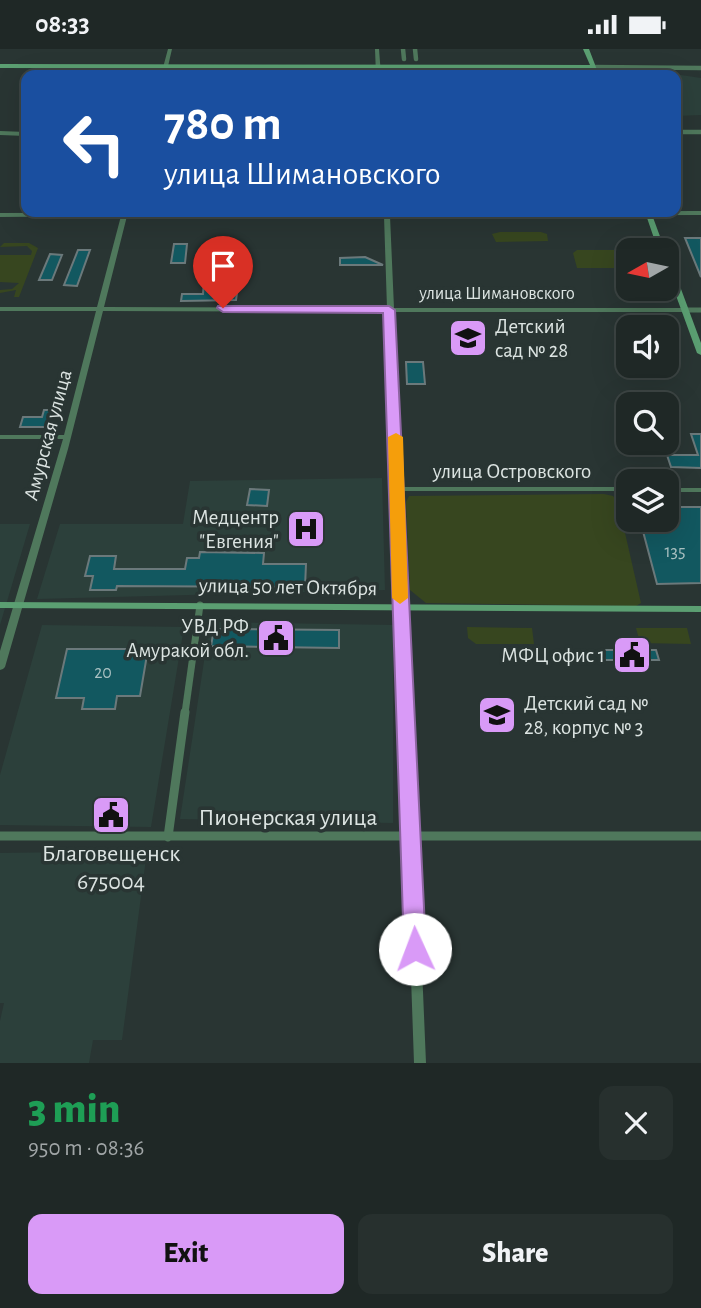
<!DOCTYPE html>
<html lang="en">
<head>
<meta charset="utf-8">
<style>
  body { margin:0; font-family:"Alegreya Sans",sans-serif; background:#27302e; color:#f1f3f6; height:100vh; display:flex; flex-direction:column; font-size:26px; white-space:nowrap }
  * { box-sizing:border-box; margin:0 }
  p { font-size:23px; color:#a1a6a7 }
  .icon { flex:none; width:38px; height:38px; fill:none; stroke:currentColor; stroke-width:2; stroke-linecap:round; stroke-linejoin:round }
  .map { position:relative; height:1014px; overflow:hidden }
  .panel { display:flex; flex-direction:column; background:#1f2826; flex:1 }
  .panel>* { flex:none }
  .guide { position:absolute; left:21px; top:21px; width:660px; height:147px; border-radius:14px; box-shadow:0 7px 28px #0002,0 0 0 2px #3c4443; background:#1a4fa0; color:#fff; overflow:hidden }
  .needle { width:46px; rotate:261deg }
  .buttons { position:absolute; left:616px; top:189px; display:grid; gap:14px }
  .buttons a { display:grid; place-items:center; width:63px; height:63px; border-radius:14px; background:#1f2826; box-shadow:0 7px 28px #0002,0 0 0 2px #3c4443; font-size:35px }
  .pin { position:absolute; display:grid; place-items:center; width:60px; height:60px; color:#fff; margin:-72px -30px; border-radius:50% 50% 50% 0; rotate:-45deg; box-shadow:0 0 7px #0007 }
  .pin .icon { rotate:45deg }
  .me { position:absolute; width:77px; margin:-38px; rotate:358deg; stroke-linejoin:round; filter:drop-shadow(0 0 5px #0008) }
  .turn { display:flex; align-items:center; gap:24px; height:147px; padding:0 28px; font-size:32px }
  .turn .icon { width:91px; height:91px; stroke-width:2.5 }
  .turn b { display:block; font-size:49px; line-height:60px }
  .round { display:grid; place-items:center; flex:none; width:74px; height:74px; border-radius:14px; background:#27302e }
  .headline { display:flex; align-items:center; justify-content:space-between; height:119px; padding:0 28px }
  h1 { font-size:42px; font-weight:800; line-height:52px; color:#1e9e55 }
  .button { display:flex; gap:14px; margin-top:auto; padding:14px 28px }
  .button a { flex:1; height:80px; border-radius:14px; background:#d99af7; color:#111; font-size:28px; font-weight:800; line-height:80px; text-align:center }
  .button a+a { background:#27302e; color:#f1f3f6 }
  .status { display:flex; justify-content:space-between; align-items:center; height:49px; padding:0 35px; background:#1f2826; direction:ltr }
  .status svg { height:19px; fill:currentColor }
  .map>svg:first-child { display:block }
  .built { fill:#2c403b }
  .green { fill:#37461f }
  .building { fill:#125860; stroke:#6b797b; stroke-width:2 }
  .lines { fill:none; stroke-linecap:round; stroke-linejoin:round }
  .minor-far3 { stroke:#4f785c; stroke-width:4.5 }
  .minor-far2 { stroke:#4f785c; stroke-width:5 }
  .minor-far1 { stroke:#4f785c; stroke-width:7 }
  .minor { stroke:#4f785c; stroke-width:9 }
  .tertiary { fill:#4f785c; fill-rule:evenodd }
  .secondary { fill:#5b9f72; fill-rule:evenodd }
  .route { fill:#d99af7; stroke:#8d64a1; stroke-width:2 }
  .slow { fill:#f59e0b }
  .labels { text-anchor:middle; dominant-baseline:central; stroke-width:7; stroke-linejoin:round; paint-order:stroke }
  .far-street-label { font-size:18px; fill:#dce4e2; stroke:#293533 }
  .number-label { font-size:18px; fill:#aac1c2 }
  .poi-label { font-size:21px; fill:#dce4e2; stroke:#293533; text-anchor:end }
  .street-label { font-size:21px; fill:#dce4e2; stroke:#293533 }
  .near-street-label { font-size:24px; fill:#dce4e2; stroke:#293533 }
  .near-poi-label { font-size:24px; fill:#dce4e2; stroke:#293533 }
</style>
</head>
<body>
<div class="status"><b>08:33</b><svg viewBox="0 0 49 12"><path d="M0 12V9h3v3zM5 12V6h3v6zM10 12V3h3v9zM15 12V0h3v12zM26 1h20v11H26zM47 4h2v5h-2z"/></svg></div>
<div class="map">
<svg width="701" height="1014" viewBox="0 0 701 1014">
  <rect width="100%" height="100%" fill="#293533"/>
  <path class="built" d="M641,21H672L674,25L701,29V66L676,67V26H643Z
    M382,429L385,541L37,550L60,475H183L190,432Z
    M0,475H30L0,576Z
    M210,573L393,576V774L180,770Z
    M42,576L184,578L151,778L0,776V726Z
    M147,802L122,991H93L89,1014H0V972L4,954H0V804Z"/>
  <path class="green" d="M500,183H541L547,185L548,192L496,193L492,185Z
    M4,194H29L38,199L19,248H14L16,241L0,244V241L12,240L19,234L0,233V206H31L32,202L27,197L0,198Z
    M577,201H621L628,219H577L573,204Z
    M604,445L613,447L618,453L641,554L636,557L426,554L410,541L406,453L409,447Z
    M467,578L532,579L534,595H476L468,589Z
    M636,579H687L691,595L640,594Z"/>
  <path class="building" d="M685,189H701V228Z
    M174,195H187L185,214H171Z
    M78,201H90L77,237L64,236Z
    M50,205L62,206L52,231H39Z
    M365,208L383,216H340V209Z
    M204,232H223L222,244H237L236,251L181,252L182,245H203Z
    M406,313H423L425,335H407Z
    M44,361H55L50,378H20L23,368H42Z
    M691,385H701V419L671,418L667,406H698Z
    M250,440L269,441L267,457L247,456Z
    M667,458H701V534L657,535L640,471H667Z
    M200,503L264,504L263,515H306L305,538L117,537L116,541H90L93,527H85L90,507H116L114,520H185L187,509H199Z
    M214,580L339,581V599L211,597Z
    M67,600H148L140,647H117L115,660H82L84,649H56Z
    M602,601H656L659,611H605Z"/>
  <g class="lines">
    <path class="minor-far3" d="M403,0L404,10
      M415,0L416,10
      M593,18L701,19
      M676,83H701"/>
    <path class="minor-far2" d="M684,261H701"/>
    <path class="minor-far1" d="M185,664L200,556"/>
    <path class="minor" d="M0,787H701
      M168,788L185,663"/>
    <path class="tertiary" d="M168,0H172L166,26H161Z
      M375,0H379L381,26H376Z
      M0,82L26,83V87L0,86Z
      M701,162V166L390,167L394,259H684L687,261L684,263H394L402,438H628V442H402L426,1014H414L394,442L392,440L394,438L387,263L103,262L68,400L5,618L3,620L0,621V602L63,390H0V386H64L96,262H0V258H97L121,167L0,168V164ZM127,167H384L387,259L104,258Z
      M667,439H701V443H667Z"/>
    <path class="secondary" d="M583,0H589L599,26H593L591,20L0,19V15L590,16Z
      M645,163H651L665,201H658Z
      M667,211L671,213L701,294V306L697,304L667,222Z
      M0,553L701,557V563L0,559Z"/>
  </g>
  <path class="route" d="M218,257H389L395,261L426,900L423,906L415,909L408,906L404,900L383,264L223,263L217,259Z"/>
  <path class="slow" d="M396,384L403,388L408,549L400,555L392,549L388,388Z"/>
  <defs>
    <symbol id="school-square" viewBox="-11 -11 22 22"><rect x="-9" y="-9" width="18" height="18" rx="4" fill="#d99af7" stroke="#293533"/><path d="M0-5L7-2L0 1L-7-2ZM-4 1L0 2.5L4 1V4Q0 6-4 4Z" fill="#111"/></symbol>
    <symbol id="hospital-square" viewBox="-11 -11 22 22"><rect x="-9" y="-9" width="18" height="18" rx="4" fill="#d99af7" stroke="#293533"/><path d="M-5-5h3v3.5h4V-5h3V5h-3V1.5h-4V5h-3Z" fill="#111"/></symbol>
    <symbol id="civic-square" viewBox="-11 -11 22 22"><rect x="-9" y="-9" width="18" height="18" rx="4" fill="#d99af7" stroke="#293533"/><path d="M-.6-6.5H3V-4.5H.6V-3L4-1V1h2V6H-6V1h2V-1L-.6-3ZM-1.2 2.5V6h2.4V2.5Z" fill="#111"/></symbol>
  </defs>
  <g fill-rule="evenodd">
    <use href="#school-square" x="446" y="267" width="44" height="44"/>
    <use href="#hospital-square" x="284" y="458" width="44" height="44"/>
    <use href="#civic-square" x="254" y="567" width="44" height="44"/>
    <use href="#civic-square" x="610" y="584" width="44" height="44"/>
    <use href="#school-square" x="475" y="644" width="44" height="44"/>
    <use href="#civic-square" x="89" y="744" width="44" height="44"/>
  </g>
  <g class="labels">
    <g class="far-street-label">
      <text x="497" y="245">улица Шимановского</text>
    </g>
    <g class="number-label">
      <text x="675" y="503">135</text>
      <text x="103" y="624">20</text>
    </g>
    <g class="poi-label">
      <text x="495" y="277" text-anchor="start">Детский<tspan x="495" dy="24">сад № 28</tspan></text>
      <text x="279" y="468">Медцентр<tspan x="279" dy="24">"Евгения"</tspan></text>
      <text x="249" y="577">УВД РФ<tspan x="249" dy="24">Амуракой обл.</tspan></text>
      <text x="605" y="606">МФЦ офис 1</text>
      <text x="524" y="654" text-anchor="start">Детский сад №<tspan x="524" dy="24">28, корпус № 3</tspan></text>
    </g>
    <g class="street-label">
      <text transform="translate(48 386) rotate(-75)">Амурская улица</text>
      <text x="512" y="422">улица Островского</text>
      <text transform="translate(288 538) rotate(1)">улица 50 лет Октября</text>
    </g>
    <g class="near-street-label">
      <text x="288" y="769">Пионерская улица</text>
    </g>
    <g class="near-poi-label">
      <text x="111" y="805">Благовещенск<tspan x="111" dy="28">675004</tspan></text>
    </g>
  </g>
</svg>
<div class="buttons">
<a><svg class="needle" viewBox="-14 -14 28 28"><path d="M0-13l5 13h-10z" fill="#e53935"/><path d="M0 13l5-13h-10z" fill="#a1a6a7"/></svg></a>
<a><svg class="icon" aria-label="sound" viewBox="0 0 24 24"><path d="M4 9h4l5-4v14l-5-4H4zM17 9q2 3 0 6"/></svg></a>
<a><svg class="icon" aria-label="search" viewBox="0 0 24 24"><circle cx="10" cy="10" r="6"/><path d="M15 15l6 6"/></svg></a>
<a><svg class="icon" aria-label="layers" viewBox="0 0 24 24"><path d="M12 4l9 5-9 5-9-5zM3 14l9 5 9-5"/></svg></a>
</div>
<div class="pin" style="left:223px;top:259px;background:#d93025"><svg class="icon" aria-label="arrive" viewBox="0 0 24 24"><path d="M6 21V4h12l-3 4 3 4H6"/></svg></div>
<svg class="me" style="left:415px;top:900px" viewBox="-20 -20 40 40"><circle r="19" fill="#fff"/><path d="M0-13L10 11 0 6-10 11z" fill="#d99af7"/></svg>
<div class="guide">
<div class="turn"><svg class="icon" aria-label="left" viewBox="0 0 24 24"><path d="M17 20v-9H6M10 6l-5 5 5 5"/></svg><div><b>780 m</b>улица Шимановского</div></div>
</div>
</div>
<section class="panel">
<div class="headline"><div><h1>3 min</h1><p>950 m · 08:36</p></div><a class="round"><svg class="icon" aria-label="close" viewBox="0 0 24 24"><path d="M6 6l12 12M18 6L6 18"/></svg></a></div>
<div class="button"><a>Exit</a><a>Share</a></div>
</section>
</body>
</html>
